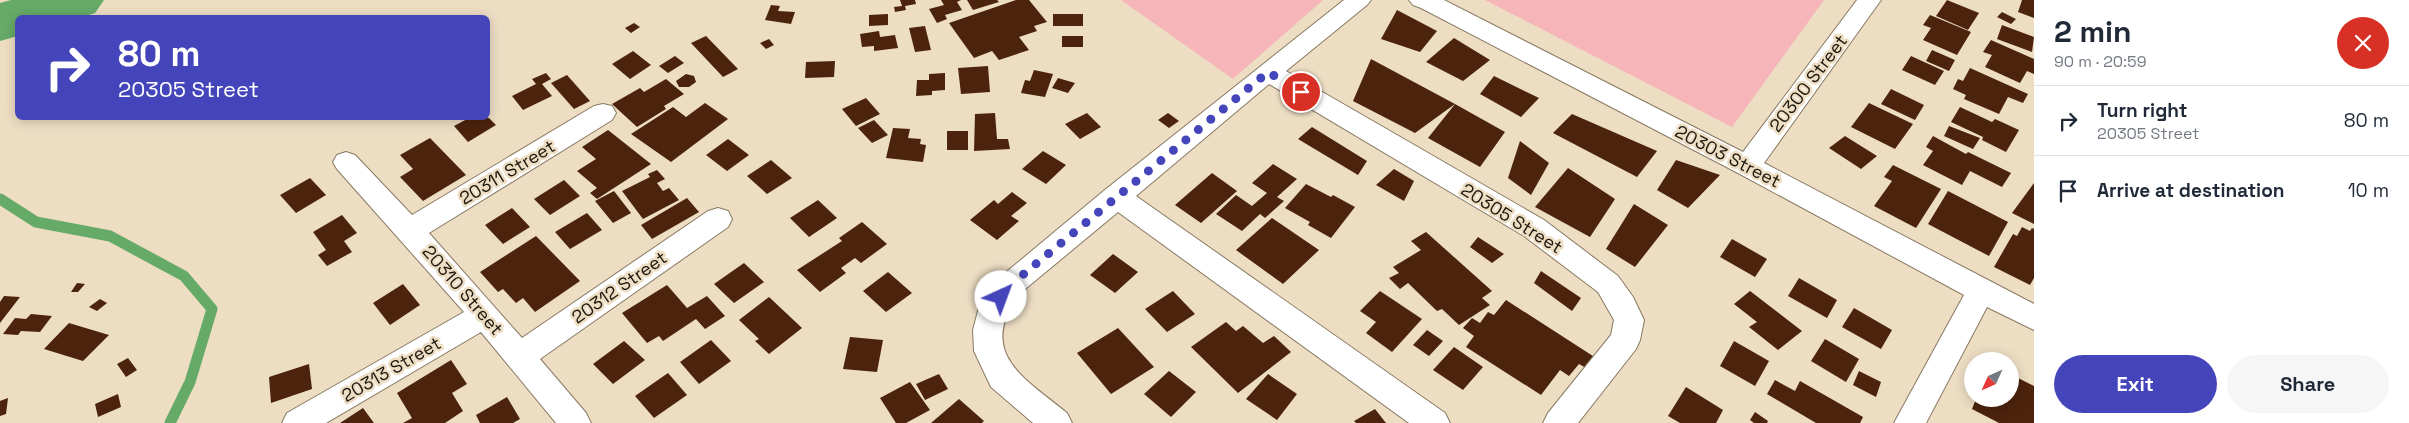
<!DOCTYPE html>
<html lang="en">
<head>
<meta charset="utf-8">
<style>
  body { margin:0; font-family:"Space Grotesk",sans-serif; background:#f6f6f7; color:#1f2937; height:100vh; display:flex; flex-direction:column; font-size:19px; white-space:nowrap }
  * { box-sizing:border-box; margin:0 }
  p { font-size:16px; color:#747a83 }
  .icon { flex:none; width:28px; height:28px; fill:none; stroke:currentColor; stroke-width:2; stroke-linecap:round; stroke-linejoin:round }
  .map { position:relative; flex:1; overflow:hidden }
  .side { display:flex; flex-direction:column; background:#fff; width:375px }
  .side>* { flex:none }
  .hud { position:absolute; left:15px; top:15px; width:475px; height:105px; border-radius:8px; box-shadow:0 2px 12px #0003; background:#4545bb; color:#fff; overflow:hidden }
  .needle { width:32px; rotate:225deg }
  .buttons { position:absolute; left:1964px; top:352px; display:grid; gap:10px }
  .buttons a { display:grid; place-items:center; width:55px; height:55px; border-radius:50%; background:#fff; box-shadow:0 2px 12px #0003; font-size:25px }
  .pin { position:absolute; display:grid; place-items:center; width:42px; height:42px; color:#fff; margin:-21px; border:2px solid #fff; border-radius:50%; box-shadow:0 1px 5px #0007 }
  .me { position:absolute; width:55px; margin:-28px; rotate:43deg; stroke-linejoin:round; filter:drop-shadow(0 0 4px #0008) }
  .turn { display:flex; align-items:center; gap:18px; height:105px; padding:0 20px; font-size:22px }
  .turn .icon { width:65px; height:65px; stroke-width:2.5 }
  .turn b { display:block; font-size:35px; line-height:42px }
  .round { display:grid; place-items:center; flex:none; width:52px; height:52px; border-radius:26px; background:#f6f6f7 }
  .summary { display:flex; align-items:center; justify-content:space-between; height:85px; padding:0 20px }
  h1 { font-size:30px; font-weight:800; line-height:38px }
  .cta { display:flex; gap:10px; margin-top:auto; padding:10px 20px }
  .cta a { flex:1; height:58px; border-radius:30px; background:#4545bb; color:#fff; font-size:20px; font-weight:800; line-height:58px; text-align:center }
  .cta a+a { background:#f6f6f7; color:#1f2937 }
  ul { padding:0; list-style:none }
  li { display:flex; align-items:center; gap:15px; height:70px; padding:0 20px; border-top:1px solid #e0e1e3 }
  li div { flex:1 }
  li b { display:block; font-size:19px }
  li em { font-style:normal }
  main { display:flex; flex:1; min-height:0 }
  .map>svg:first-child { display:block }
  .green { fill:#f6b5b9 }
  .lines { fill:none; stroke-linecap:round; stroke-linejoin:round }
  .stream { stroke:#66aa68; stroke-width:11 }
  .river { fill:#66aa68; fill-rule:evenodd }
  .building { fill:#4c230d }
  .minor-casing { stroke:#887962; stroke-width:2 }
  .minor { fill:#fff; fill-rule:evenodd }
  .route { stroke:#4545bb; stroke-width:9; stroke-dasharray:0 16.2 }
  .labels { text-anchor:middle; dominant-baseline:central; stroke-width:5; stroke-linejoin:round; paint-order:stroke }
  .street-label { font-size:18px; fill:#1c170d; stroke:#edddc3 }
</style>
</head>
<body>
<main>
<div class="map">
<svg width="2034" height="423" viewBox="0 0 2034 423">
  <rect width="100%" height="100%" fill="#edddc3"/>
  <path class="green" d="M1121,0H1323L1233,79Z
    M1485,0H1824L1732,127Z"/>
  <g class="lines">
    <path class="stream" d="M0,199L36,222L110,236L184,276L212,309L190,382L170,423"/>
    <path class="river" d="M11,0H104L95,13L80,18H18V36L0,41V3Z"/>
  </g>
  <path class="building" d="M900,0H915L916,4L905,6L906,10L895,12L894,7L902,6Z
    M941,0H961L957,2L962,10L945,15L947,19L937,23L929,9L944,5Z
    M967,0H997L999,2L973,10Z
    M1016,0H1029L1047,22L1034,26L1037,31L1019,37L1029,50L999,60L992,51L974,58L949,23Z
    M1947,0L1979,13L1968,30L1936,16Z
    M2022,0H2034V18L2018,12Z
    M771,5L780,6L778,11L795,12L791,24L765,20Z
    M1397,10L1437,31L1420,52L1381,39Z
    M2002,12L2016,19L2011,24L1997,17Z
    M888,14V25L869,26V15Z
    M1053,14H1083V26H1053Z
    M1930,15L1971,32L1957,55L1923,40L1931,28L1923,25Z
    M634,23L640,27L631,33L625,28Z
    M2002,25L2034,37L2032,52L1997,39Z
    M925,26L931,50L915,52L909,28Z
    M879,31L880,37L895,35L898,48L874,51V46L862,47L860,34Z
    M706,36L738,69L723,77L691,43Z
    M1062,36H1083V47H1062Z
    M1454,38L1490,60L1463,81L1426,62Z
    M769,39L774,45L766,49L760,43Z
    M1991,40L2034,59V74L2027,71L2020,83L1985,67L1992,55L1983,52Z
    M1932,50L1955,60L1949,71L1926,61Z
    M633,51L651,65L630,79L612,64Z
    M675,56L684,63L668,73L659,66Z
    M1911,56L1944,71L1935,85L1902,70Z
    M1371,59L1455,104L1415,133L1353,101Z
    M835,61L834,77L805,78L806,62Z
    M988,66L990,92L961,94L958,68Z
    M1970,68L2028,94L2023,103L2008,97L1999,114L1964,99L1966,95L1953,89L1958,79L1963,81Z
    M1034,70L1053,74L1045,97L1021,93L1025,80L1030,81Z
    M546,73L551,79L542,84L552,96L523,110L512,96L536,84L532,79Z
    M945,73V90L932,91V95L916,96L917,80H929V74Z
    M686,74L694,76L696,82L689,87H679L676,81Z
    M567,75L590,101L574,109L551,83Z
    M1494,76L1539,98L1521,117L1480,94Z
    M1058,78L1075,83L1068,93L1052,88Z
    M666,79L684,94L664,106L666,109L637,127L612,104L640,88L644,92Z
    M1891,89L1924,105L1915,120L1881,104Z
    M866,98L880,114L856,126L842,109Z
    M705,103L728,119L671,162L631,134L673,107L686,117Z
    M1869,103L1913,124L1895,149L1851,127Z
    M1455,104L1505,132L1480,167L1428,138Z
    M1960,107L1992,122L1995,119L2019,130L2006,152L1982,140L1983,137L1951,122Z
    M995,113L997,139H1008L1010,149L974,151L975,114Z
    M1087,113L1101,127L1080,139L1065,124Z
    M1168,113L1179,121L1169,128L1158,120Z
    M1572,114L1657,151L1637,177L1553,133Z
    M469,118H489L496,125L468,142L454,126Z
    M874,120L888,135L872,143L858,128Z
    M1949,126L1980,138L1973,149L1944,136Z
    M1312,127L1367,161L1358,175L1298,139Z
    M893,128L910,129L908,138L921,139L920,144L926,145L923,162L886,158Z
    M608,130L651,164L597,199L590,193L597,188L577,171L596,159L582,147Z
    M947,131H968V150H947Z
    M1845,136L1877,156L1861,169L1829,148Z
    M1933,136L1966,154L1968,152L2011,173L2002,187L1970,171L1962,185L1923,165L1933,151L1926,147Z
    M430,138L466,175L423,201L400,177L413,169L400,155Z
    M728,139L749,155L727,171L706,155Z
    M1520,141L1549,163L1531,195L1508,178Z
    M1043,151L1066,165L1046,184L1022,169Z
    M771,160L792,178L767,194L747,176Z
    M1676,160L1720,175L1688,208L1657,190Z
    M1273,164L1297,179L1277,197L1284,201L1265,218L1260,214L1242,231L1216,214L1236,195L1252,206L1267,193L1252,183Z
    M1893,165L1941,189L1916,228L1874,206L1892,181L1884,177Z
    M1568,168L1615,199L1590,237L1535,207Z
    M1394,169L1414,181L1404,201L1376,185Z
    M657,170L665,179L657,183L663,191L669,188L679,200L643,219L622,191L650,177L648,174Z
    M1212,173L1237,191L1201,223L1175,205Z
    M310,178L326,195L296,213L280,195Z
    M564,180L580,196L550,215L534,199Z
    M2034,183V224L2012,213Z
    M1306,184L1331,197L1333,195L1355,207L1331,238L1308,225L1310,222L1285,208Z
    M614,191L631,213L613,223L595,201Z
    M1948,191L2008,222L1989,256L1928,224Z
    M1012,192L1027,203L1011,216L1019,221L997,240L970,220L994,200L998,204Z
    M687,198L699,212L652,239L641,225Z
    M818,200L837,218L809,237L790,218Z
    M1634,204L1668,225L1635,267L1606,249Z
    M512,208L530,227L503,244L485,225Z
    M587,213L602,230L570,249L555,232Z
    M342,215L357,233L344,241L352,252L327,266L318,255L326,250L313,232Z
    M1272,218L1319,250L1283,284L1236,250Z
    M862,222L887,244L861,263L855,258L841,268L846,273L820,292L797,270L842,241L839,238Z
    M2022,227L2030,231L2032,228L2034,229V278L2030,285L1994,267L2013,234L2017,236Z
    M1426,232L1492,291L1482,298L1490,305L1459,325L1442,309L1437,311L1408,283L1400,289L1389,278L1399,273L1393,267L1421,250L1411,241Z
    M536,236L580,281L535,312L523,298L516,303L503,289L498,292L480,272Z
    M1478,237L1504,254L1492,263L1470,247Z
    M1732,239L1767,259L1755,277L1720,257Z
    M1113,254L1138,272L1115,293L1090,275Z
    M744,263L764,282L734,303L714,284Z
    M1541,271L1581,298L1572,311L1534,283Z
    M888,272L912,293L886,312L863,291Z
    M1799,278L1837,300L1827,318L1788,296Z
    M77,283L85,284L78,292H71Z
    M403,284L420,305L390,325L373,303Z
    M667,285L687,308L707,296L725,316L705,329L696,319L663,341L659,336L647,343L622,313Z
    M1173,291L1195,314L1167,332L1145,309Z
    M1380,291L1422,319L1392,352L1366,333L1376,322L1360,311Z
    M1750,291L1802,331L1778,350L1749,327L1757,322L1734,304Z
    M4,296L20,297L0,323V302Z
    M769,297L802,328L769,354L755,341L759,339L739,320Z
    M100,299L107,303L97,311L89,307Z
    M1506,300L1596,358L1588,369L1579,364L1569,376L1560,370L1541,395L1466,347L1474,336L1463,328L1472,318L1480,323L1488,312L1494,315Z
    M1854,308L1892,330L1881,349L1842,327Z
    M31,314L52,316L40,332L21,331L18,335L3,334L15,318L26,319Z
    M1226,322L1236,331L1243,326L1263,343L1274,336L1291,352L1238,393L1191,347Z
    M69,323L109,335L83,361L44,349Z
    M1118,328L1154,367L1111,394L1077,353Z
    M1427,330L1443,341L1429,356L1413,345Z
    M850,337L883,340L877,372L843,369Z
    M1825,339L1859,359L1846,382L1811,361Z
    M711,340L731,361L699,384L680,362Z
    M624,341L645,360L613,384L593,364Z
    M1734,341L1769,361L1755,386L1720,366Z
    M1454,347L1483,367L1463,390L1433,370Z
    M128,358L137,370L126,377L117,364Z
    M451,360L467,384L452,393L463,411L445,423H403L412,418L397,393Z
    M309,364L312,389L271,403L269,377Z
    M1169,371L1196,392L1171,417L1144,394Z
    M1859,371L1881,382L1876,397L1853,385Z
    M668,373L687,395L654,418L635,396Z
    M939,374L948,389L925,400L916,384Z
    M1268,374L1297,394L1277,420L1246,399Z
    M2010,374L2034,386V423H1999L1972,409L1976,399H2010Z
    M1775,380L1795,391L1800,381L1863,417L1860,423H1816L1767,394Z
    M910,382L930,410L906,423H896L880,398Z
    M1686,387L1723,410L1716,423H1680L1668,416Z
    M118,394L121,407L98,417L95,404Z
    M507,397L520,419L513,423H480L476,415Z
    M8,398L6,414L0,416V401Z
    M959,399L984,421L982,423H931Z
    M363,408L374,423H340Z
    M1375,409L1386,423H1356L1354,421Z
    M1755,412L1768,421L1767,423H1754L1750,420Z"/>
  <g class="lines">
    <defs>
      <path id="minor" d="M1344,0H1371L1367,5L1286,71L1544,220L1618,276L1633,297L1644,320L1640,340L1636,349L1578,423H1543L1548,413L1611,335L1614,320L1598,292L1524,236L1269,84L1136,196L1445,413L1450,423H1409L1118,212L1018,295C977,355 1025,378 1067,413L1072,423H1033L991,387L974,351L973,330L979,307L998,279L1106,189Z
        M1409,0H1444L1743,152L1857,0H1881L1764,163L2034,304V330L1987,307L1926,423H1894L1964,295L1738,173L1421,8L1413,5Z
        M603,104L612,106L616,113L612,120L429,233L522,338L708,211L718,208L728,211L732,219L728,227L540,359L586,413L591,423H556L481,332L326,423H282L287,413L464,312L337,169L333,162L337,155L346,152L355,155L412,215L594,106Z"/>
    </defs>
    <use href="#minor" class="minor-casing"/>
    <use href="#minor" class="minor"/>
  </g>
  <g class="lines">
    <path class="route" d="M1001,297L1008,287L1268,72L1301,92"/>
  </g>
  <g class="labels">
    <g class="street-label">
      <text transform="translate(1808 83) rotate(-53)">20300 Street</text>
      <text transform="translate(1728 156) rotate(27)">20303 Street</text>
      <text transform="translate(507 172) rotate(-31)">20311 Street</text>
      <text transform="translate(1512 218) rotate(32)">20305 Street</text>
      <text transform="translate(619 287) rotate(-35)">20312 Street</text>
      <text transform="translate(463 290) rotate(49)">20310 Street</text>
      <text transform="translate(391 369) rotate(-30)">20313 Street</text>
    </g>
  </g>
</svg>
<div class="buttons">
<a><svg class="needle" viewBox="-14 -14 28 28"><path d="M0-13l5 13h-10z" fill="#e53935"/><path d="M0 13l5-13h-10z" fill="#747a83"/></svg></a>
</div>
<div class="pin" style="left:1301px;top:92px;background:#d93025"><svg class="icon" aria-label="arrive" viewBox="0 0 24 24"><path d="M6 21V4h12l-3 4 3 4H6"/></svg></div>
<svg class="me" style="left:1001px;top:297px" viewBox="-20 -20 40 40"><circle r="19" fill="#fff"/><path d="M0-13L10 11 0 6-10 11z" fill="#4545bb"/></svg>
<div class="hud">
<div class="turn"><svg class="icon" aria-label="right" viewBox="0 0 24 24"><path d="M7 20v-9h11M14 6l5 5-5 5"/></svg><div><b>80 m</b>20305 Street</div></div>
</div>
</div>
<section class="side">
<div class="summary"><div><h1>2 min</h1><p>90 m · 20:59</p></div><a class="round" style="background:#d93025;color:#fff"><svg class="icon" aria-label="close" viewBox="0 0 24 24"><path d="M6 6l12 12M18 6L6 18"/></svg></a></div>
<ul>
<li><svg class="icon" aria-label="right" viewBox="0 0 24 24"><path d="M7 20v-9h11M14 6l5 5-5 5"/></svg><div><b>Turn right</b><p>20305 Street</p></div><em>80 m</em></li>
<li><svg class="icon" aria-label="arrive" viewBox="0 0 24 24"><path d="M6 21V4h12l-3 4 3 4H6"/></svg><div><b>Arrive at destination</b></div><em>10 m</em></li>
</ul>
<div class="cta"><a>Exit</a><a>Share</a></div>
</section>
</main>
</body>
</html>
